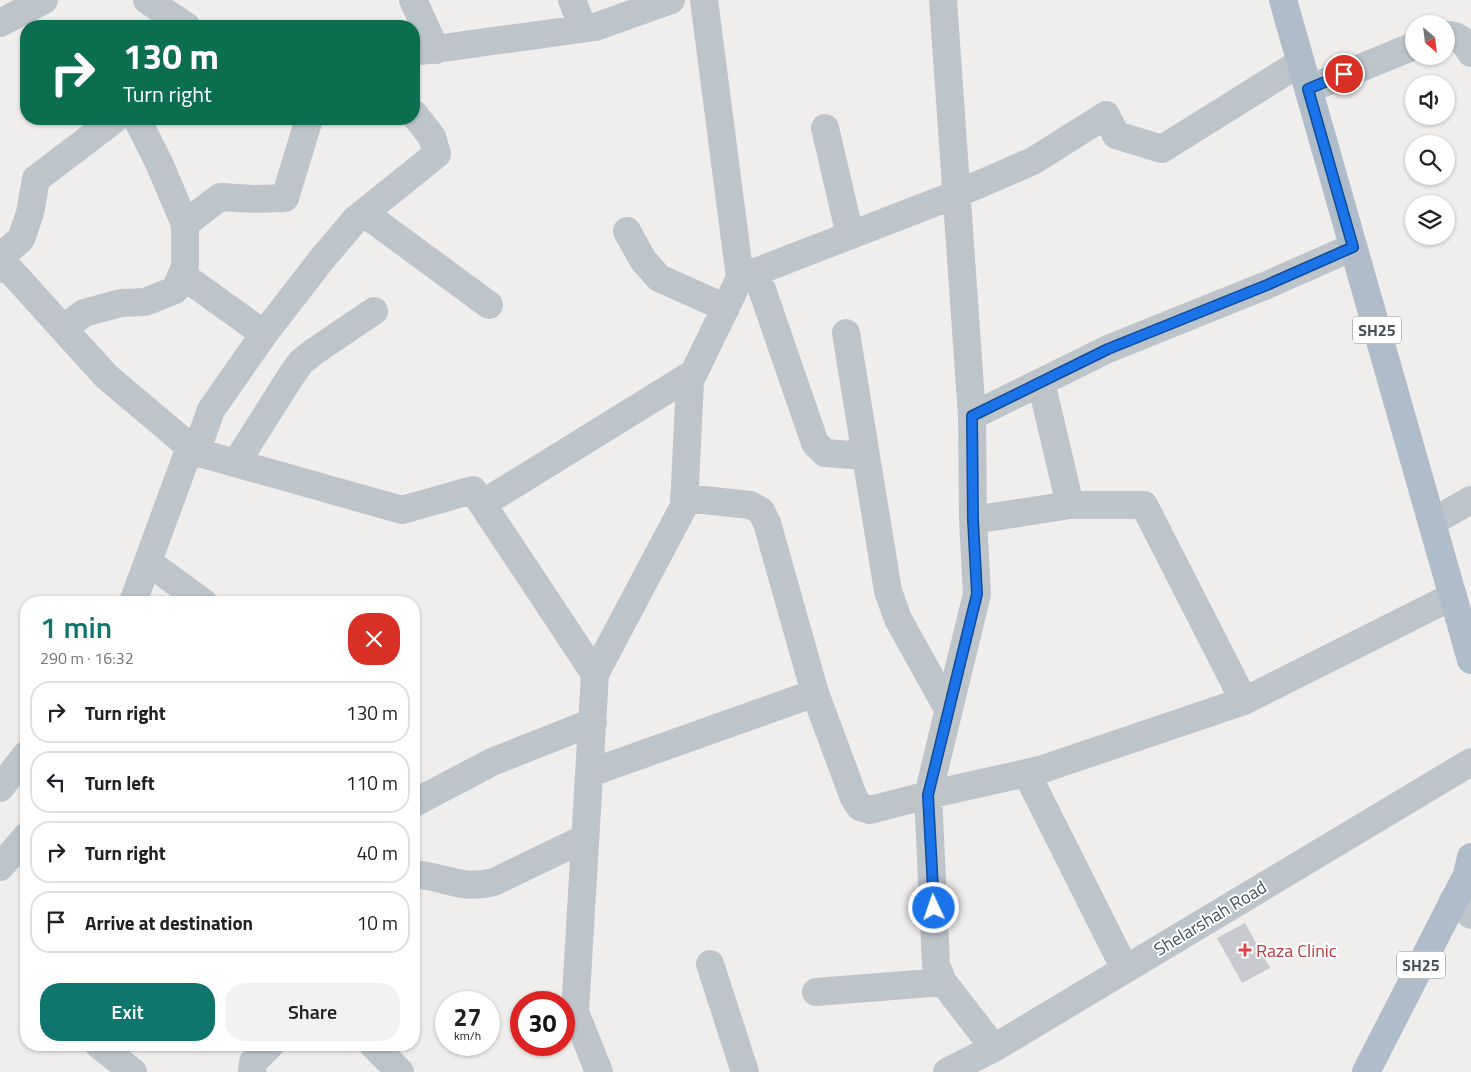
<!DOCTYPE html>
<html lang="en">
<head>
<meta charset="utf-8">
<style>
  body { margin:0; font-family:"Titillium Web",sans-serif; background:#f2f2f2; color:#202124; height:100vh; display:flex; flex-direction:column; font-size:19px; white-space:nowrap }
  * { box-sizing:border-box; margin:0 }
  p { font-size:16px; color:#757577 }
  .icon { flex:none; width:28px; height:28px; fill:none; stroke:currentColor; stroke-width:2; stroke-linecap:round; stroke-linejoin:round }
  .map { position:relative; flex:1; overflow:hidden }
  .drawer { position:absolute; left:20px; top:596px; width:400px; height:455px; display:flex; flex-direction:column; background:#fff; border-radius:20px; box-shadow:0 1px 4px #0004 }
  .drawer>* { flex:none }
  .top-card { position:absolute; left:20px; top:20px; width:400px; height:105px; border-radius:20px; box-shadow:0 1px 4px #0004; background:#0b6e4f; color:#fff; overflow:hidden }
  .needle { width:32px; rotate:152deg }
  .tools { position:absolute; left:1405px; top:15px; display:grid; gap:10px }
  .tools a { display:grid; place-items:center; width:50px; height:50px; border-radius:50%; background:#fff; box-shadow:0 1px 4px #0004; font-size:25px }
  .speed { position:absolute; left:435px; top:991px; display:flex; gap:10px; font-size:25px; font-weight:700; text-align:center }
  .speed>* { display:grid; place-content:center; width:65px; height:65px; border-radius:50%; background:#fff; box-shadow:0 1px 4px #0004; line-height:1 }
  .speed small { font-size:12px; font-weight:400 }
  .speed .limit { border:8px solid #d22; background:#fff; color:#111 }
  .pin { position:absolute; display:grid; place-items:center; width:42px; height:42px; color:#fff; margin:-21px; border:2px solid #fff; border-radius:50%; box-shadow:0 1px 5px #0007 }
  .me { position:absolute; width:55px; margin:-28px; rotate:357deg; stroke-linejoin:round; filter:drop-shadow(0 0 4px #0008) }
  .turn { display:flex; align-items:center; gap:18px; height:105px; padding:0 20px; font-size:22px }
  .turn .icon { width:65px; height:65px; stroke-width:2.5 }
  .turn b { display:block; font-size:35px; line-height:42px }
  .round { display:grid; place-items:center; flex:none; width:52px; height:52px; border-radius:20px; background:#f2f2f2 }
  .head { display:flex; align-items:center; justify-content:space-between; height:85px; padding:0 20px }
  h1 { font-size:30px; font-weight:600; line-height:38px; color:#0f766e }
  .button { display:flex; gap:10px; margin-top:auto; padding:10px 20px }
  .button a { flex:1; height:58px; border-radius:20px; background:#0f766e; color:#fff; font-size:20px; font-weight:600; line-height:58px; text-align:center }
  .button a+a { background:#f2f2f2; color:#202124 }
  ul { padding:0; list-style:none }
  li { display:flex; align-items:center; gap:15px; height:62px; margin:0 10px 8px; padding:0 10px; border:2px solid #e0e0e0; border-radius:20px }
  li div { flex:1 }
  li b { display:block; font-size:19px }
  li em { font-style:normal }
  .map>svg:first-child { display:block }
  .building { fill:#c8cad0 }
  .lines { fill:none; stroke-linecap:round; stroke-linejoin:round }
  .minor { stroke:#bdc5cb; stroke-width:28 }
  .tertiary { stroke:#bdc5cb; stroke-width:28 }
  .primary { stroke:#afbdca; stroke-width:28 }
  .route-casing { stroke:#114b97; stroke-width:12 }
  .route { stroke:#1a73e8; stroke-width:9 }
  .health-dot { fill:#e0444e; stroke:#fff; stroke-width:2 }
  .labels { text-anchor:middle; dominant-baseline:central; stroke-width:4; stroke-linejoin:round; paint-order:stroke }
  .shield { fill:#fff; stroke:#7e858b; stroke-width:1 }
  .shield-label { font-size:16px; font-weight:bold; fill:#475159 }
  .street-label { font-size:18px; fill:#475159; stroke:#fff }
  .health-label { font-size:18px; fill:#be3a42; stroke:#fff; text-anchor:start }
</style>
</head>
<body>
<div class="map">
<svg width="1471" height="1072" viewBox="0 0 1471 1072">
  <rect width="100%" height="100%" fill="#f0eded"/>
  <path class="building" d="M1245,923L1270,968L1242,983L1217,938Z"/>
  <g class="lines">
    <path class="minor" d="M147,0L186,26
      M413,0L436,50
      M572,0L583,28
      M943,0L972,416L973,520L977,594L928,795L936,965L943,982L994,1048
      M0,23L44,0
      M1446,35C1459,34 1465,43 1471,53
      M414,52L595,27L671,0
      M1309,89L1414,46
      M825,128L850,235
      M364,213L489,305
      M185,224L220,197L255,199L285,198L309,119
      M627,231L643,260L659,278L726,308
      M0,257L21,239L30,213L36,179L115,119
      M0,268L11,271L106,376L196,452L402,510L473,490L595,674
      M756,272L815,443L825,453L866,456
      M182,275L264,334
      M740,278L957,194L1033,161L1106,115L1116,135L1162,149L1301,62
      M64,328L84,313L121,303L145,302L175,290L185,267V224L159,163L137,119
      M846,333L888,591L898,619L948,709
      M1041,382L1070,505
      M972,416L1108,349L1267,285L1353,247
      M196,452L211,410L264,334L322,259L355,220L437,154L432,137L414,114
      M236,463L291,376L301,362L315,351L374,311
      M684,498L750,505L761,511L767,523L815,693
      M482,504L694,373
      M973,520L1070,505H1144L1244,701
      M1432,522L1471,500
      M148,562L203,602
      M133,602L190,447
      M590,773L815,693L854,798L860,807L870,810L928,795L1040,770L1244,701L1453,596
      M1027,774L1125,969
      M0,788L26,755
      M414,803L492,762L593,722
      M0,867L26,837
      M414,876L421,875C450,879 463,890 494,882L585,838
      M1453,901L1471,915
      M710,964L745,1072
      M816,992L943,982
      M99,1045L133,1072
      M373,1045L400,1072
      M252,1072L253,1062L270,1045
      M599,1072L575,1012L595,674L684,506L690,381L740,278L704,0"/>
    <path class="tertiary" d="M947,1072L994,1048L1471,762"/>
    <path class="primary" d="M1283,0L1471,660
      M1366,1072L1467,875L1471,857"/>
  </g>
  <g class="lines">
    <defs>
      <path id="route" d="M934,908L928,795L977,594L973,520L972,416L1108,349L1267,285L1353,247L1308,89L1344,74"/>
    </defs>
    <use href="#route" class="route-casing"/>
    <use href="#route" class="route"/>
  </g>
  <path class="health-dot" d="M1242.5 942.5h5v5h5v5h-5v5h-5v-5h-5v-5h5z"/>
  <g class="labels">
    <g class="shield">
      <rect x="1353" y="316.5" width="48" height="27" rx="4"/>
      <rect x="1397" y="951.5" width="48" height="27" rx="4"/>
    </g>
    <g class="shield-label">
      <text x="1377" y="330">SH25</text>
      <text x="1421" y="965">SH25</text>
    </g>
    <g class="street-label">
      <text transform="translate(1210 918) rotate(-31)">Shelarshah Road</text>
    </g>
    <g class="health-label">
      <text x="1256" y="950">Raza Clinic</text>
    </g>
  </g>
</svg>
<div class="tools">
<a><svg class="needle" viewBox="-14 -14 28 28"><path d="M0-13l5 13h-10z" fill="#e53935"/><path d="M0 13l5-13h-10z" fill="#757577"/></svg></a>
<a><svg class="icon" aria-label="sound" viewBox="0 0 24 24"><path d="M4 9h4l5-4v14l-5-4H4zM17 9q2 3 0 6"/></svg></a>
<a><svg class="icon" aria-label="search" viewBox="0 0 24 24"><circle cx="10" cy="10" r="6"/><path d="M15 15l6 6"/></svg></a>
<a><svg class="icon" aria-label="layers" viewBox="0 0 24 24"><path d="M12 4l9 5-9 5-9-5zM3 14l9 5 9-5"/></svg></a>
</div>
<div class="speed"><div>27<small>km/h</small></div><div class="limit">30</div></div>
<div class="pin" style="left:1344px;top:74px;background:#d93025"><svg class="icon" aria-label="arrive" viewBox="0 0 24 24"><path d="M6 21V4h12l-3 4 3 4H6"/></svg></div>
<svg class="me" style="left:934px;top:908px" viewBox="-20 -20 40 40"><circle r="17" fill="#1a73e8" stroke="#fff" stroke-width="3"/><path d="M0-11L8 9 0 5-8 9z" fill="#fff"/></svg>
<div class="top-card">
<div class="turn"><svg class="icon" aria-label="right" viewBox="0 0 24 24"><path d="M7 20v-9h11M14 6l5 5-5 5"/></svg><div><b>130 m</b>Turn right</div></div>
</div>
<section class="drawer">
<div class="head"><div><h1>1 min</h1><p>290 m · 16:32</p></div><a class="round" style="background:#d93025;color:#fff"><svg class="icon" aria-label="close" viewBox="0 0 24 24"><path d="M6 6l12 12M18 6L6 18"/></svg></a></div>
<ul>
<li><svg class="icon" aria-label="right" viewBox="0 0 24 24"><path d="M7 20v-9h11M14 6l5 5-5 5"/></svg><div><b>Turn right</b></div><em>130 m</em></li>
<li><svg class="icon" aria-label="left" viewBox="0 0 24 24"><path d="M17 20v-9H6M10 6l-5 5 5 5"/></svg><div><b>Turn left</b></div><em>110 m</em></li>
<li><svg class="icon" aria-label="right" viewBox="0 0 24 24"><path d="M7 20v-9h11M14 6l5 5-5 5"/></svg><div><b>Turn right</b></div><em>40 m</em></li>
<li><svg class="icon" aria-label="arrive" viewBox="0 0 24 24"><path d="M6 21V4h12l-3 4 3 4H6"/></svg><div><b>Arrive at destination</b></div><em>10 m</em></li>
</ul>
<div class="button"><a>Exit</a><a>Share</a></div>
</section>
</div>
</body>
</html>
